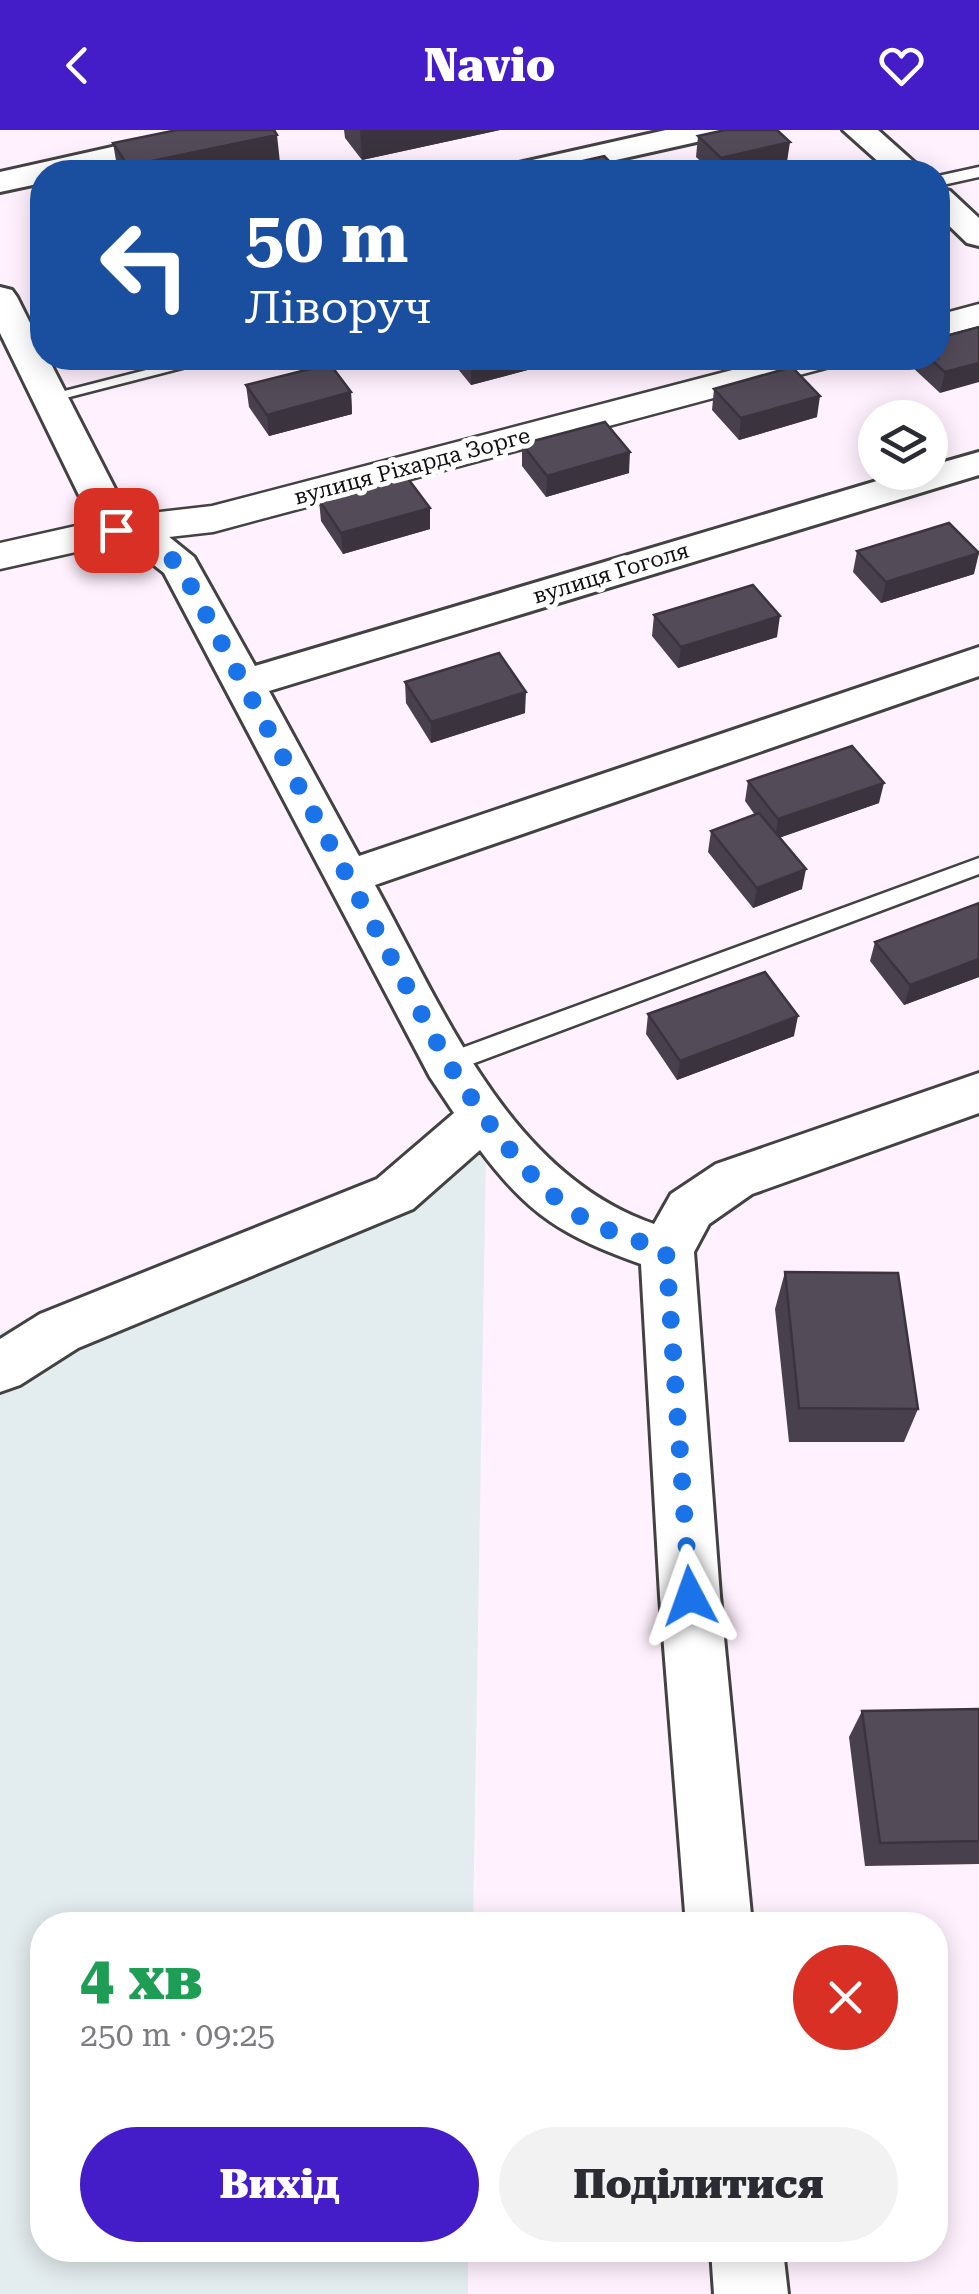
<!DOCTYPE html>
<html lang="uk">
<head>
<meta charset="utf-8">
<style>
  body { margin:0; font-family:"Roboto Serif",serif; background:#f2f2f3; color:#2b2b33; height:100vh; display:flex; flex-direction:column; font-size:38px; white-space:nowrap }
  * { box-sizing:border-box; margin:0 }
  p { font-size:32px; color:#7c7c81 }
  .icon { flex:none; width:55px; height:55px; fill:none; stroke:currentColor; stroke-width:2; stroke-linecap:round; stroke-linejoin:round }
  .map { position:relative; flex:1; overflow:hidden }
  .panel { position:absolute; left:30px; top:1782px; width:918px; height:350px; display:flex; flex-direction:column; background:#fff; border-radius:40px; box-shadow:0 5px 25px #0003 }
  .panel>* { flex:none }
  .top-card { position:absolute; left:30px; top:30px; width:920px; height:210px; border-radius:40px; box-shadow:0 5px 25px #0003; background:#1a4fa0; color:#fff; overflow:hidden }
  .controls { position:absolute; left:858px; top:270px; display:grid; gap:20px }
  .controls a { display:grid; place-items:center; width:90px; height:90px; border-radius:50%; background:#fff; box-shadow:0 5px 25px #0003; font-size:50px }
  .pin { position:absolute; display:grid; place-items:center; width:85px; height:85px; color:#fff; margin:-42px; border-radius:20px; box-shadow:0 5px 15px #0006 }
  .me { position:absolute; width:110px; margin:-55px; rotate:356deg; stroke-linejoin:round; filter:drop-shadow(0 0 8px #0008) }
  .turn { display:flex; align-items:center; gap:35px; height:210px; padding:0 50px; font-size:45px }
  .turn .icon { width:130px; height:130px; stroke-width:2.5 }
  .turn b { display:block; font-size:70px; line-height:85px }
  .round { display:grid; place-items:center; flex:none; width:105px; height:105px; border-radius:52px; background:#f2f2f3 }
  .summary { display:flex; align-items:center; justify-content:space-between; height:170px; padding:0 50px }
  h1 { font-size:60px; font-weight:800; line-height:75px; color:#1e9e55 }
  .cta { display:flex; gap:20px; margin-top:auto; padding:20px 50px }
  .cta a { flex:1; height:115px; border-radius:60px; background:#441dc9; color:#fff; font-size:40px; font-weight:800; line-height:115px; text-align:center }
  .cta a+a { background:#f2f2f3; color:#2b2b33 }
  header { display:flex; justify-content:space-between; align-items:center; height:130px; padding:0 50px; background:#441dc9; color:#fff; font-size:45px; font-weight:800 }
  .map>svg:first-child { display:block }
  .industrial { fill:#e3ecee }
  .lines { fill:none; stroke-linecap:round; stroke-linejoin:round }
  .service-casing { stroke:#424242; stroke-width:5 }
  .minor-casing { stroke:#424242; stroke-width:6 }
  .tertiary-casing { stroke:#424242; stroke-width:5 }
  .service { fill:#fff; fill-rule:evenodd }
  .minor { fill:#fff; fill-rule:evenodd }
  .tertiary { fill:#fff; fill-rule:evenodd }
  .wall { fill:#48404d }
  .shaded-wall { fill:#3b343e }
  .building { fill:#544b59; stroke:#3b343e; stroke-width:2.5 }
  .route { stroke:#1a73e8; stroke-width:18; stroke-dasharray:0 32.4 }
  .labels { text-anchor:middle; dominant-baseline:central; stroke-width:10; stroke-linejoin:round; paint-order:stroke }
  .far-street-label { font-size:22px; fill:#0f0f0f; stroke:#fff }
</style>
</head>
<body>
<header><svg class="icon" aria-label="back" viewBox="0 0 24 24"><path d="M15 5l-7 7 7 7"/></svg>Navio<svg class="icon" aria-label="heart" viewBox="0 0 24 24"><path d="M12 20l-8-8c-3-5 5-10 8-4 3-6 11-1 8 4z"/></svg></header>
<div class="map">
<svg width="979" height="2164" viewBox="0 0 979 2164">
  <rect width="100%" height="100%" fill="#fff1fe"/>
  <path class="industrial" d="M486,1021L473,1795H42V2120H468V2164H0V1202Z"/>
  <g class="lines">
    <defs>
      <path id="service" d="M979,37V47L938,56V46Z
        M193,228H221L50,272L41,267Z
        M979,728V744L456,940H440L436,933L440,926Z"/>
      <path id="minor" d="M188,0H246L241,7L86,42H42V53L0,62V42Z
        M666,0H724L719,7L562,42H505L510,35Z
        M843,0H878L925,42H890Z
        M938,58L950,61L979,88V116L967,113L938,85Z
        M0,157L12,160L17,167L42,217V228H48L132,392L168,406L194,427L255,536L907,342H930V336L979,322V345L269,561L359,726L979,517V546L375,755C444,880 509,1044 654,1094L671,1064L716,1034L979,943V983L752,1064L709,1094L694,1122L720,1466L752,1795H686L660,1466L641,1134C565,1107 529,1086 480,1020L413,1079L78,1218L20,1255L0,1262V1209L40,1184L377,1049L454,983L430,947L164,443L140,424L102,409L96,400L0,203Z
        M711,2120H783L788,2164H714Z"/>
      <path id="tertiary" d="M979,174V196L938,207V185Z
        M778,228H839L833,236L213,402L116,413L0,439V413L116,387L212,376Z"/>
    </defs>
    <use href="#service" class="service-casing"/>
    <use href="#minor" class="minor-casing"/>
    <use href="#tertiary" class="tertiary-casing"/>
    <use href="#service" class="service"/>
    <use href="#minor" class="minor"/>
    <use href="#tertiary" class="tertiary"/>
  </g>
  <path class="wall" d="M344,0H500L362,30L345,8Z
    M698,6L787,32L746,42H712L696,27Z
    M113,13L281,42H118Z
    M979,197L940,263L911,236L913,228H938Z
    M449,228H550V234L471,255Z
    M246,255L351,262L352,284L269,306L249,277Z
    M714,259L817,287L739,310L712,280Z
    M522,314L629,343L546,367L522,336Z
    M319,370L430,399L343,424L321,391Z
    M857,421L974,444L881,473L853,442Z
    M654,485L777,507L678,538L652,506Z
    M405,552L525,583L431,613L406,573Z
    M748,651L879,673L779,708L802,759L753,778L708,722L711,701L755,685L745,671Z
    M979,773V847L904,875L870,831L875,812Z
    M648,884L794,906L677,950L646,904Z
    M785,1142L918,1279L904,1312H789L775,1179Z
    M979,1579V1734L865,1736L849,1607L862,1581Z"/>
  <path class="shaded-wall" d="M360,0H500L362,30Z
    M277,5L281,42H129L128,36Z
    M790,12L787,32L746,42H720L721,28Z
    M496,228H550V234L471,255V234Z
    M979,233V252L940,263L945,242Z
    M351,262L352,284L269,306L267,285Z
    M820,266L817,287L739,310L741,288Z
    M630,322L629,343L546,367L547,346Z
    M430,378V399L343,424L341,403Z
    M979,423L974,444L881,473L886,452Z
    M780,486L777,507L678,538L681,517Z
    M526,562L525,583L431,613V592Z
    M884,653L879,673L775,709L778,689Z
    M806,739L802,759L753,778L757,758Z
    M979,829V847L904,875L910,855Z
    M798,886L794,906L677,950L680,931Z"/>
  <path class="building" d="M177,0H274L277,5L128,36L113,13Z
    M725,0H777L790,12L721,28L698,6Z
    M604,26L620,42H535Z
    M979,197V233L945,242L929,228H938V208Z
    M465,228H496L471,234Z
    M330,234L351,262L267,285L246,255Z
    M792,237L820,266L741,288L714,259Z
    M605,292L630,322L547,346L522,314Z
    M406,346L430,378L341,403L319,370Z
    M949,393L979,423L886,452L857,421Z
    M753,455L780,486L681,517L654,485Z
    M499,523L526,562L431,592L405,552Z
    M852,616L884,653L778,689L748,651Z
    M759,683L806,739L757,758L711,701Z
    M979,773V829L910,855L875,812Z
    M765,842L798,886L680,931L648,884Z
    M785,1142L898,1143L918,1279L799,1278Z
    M979,1579V1711L880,1713L862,1581Z"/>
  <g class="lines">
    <path class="route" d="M116,400L154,415L180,436L448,933C484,987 525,1050 580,1086C605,1102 639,1110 666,1121L690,1466"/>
  </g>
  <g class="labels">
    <g class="far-street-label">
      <text transform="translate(412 336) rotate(-15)">вулиця Ріхарда Зорге</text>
      <text transform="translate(611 443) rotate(-17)">вулиця Гоголя</text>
    </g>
  </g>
</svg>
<div class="controls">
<a><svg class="icon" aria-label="layers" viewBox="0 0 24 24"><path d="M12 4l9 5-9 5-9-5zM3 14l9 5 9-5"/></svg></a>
</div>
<div class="pin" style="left:116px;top:400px;background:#d93025"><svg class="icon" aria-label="arrive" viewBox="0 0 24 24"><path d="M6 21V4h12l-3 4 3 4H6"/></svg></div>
<svg class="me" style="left:690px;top:1466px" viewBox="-20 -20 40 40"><path d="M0-17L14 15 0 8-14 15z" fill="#1a73e8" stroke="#fff" stroke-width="4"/></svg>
<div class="top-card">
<div class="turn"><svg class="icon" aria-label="left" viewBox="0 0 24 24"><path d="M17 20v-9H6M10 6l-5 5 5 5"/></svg><div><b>50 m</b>Ліворуч</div></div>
</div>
<section class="panel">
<div class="summary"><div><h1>4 хв</h1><p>250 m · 09:25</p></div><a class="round" style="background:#d93025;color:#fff"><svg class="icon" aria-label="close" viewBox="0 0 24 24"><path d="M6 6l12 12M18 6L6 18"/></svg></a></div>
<div class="cta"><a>Вихід</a><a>Поділитися</a></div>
</section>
</div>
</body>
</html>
